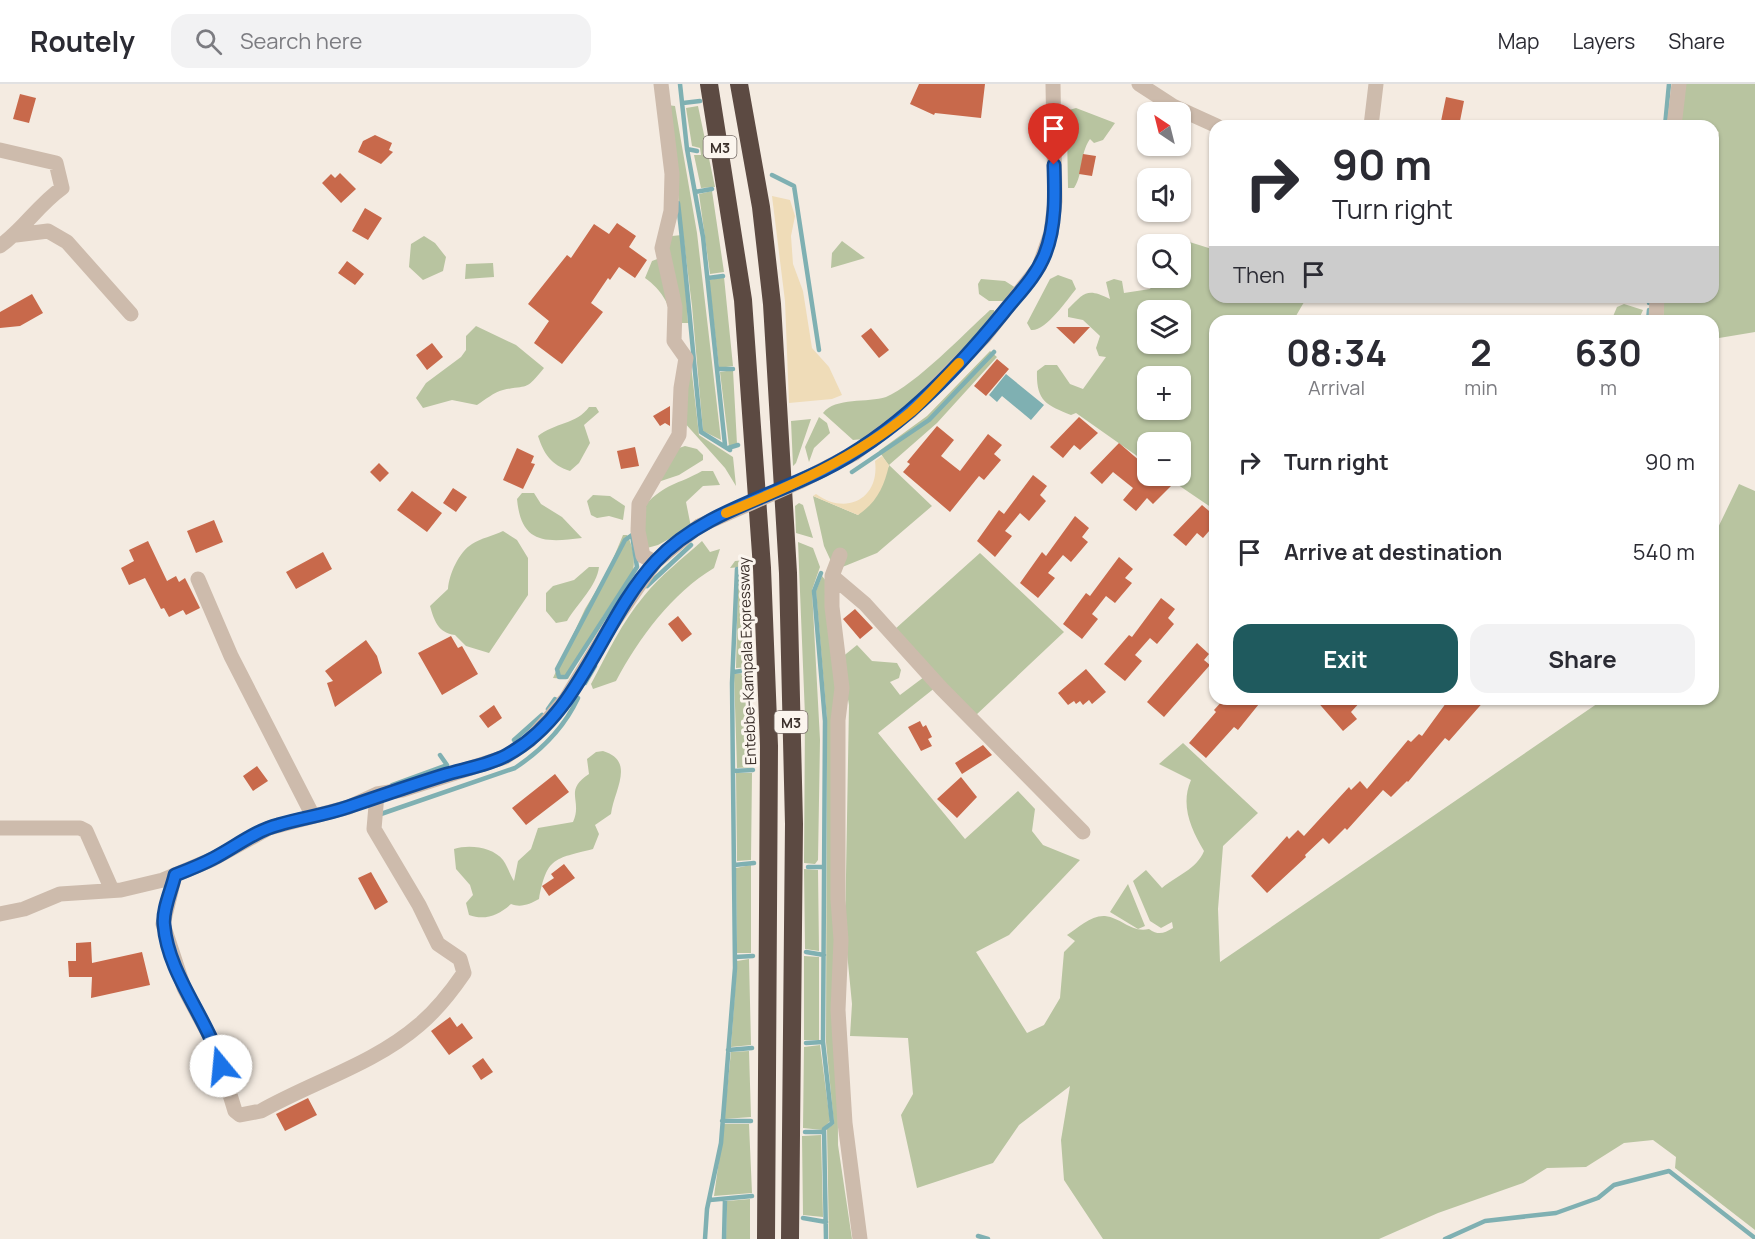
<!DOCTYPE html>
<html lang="en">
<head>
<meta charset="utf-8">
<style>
  body { margin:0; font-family:Manrope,sans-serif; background:#f2f2f3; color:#2b2b33; height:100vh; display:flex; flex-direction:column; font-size:22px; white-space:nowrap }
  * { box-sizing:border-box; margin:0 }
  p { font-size:20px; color:#7c7c81 }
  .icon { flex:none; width:33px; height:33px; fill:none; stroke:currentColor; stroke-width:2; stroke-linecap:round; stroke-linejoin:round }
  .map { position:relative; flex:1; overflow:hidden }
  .sheet { position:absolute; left:1209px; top:231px; width:510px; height:390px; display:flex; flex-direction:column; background:#fff; border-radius:18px; box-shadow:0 2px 4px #0004 }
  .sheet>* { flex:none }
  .hud { position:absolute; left:1209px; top:36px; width:510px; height:183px; border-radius:18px; box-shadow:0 2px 4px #0004; background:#fff; color:#2b2b33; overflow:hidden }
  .needle { width:39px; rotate:325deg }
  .tools { position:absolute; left:1137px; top:18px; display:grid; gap:12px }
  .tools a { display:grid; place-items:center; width:54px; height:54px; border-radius:12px; background:#fff; box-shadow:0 2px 4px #0004; font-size:30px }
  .pin { position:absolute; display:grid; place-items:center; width:51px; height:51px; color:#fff; margin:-62px -26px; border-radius:50% 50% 50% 0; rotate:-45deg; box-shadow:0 0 6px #0007 }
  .pin .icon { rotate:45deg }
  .me { position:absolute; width:66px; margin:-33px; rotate:343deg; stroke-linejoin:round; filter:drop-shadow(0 0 4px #0008) }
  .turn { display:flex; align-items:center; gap:21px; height:126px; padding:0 24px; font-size:27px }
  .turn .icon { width:78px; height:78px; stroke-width:2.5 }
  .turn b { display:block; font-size:42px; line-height:51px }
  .then { display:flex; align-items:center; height:57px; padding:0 24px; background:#0003; gap:12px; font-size:22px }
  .eta { display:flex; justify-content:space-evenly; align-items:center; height:102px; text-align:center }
  .eta b { font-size:36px; font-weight:700; line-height:42px }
  .action { display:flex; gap:12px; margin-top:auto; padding:12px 24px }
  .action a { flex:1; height:69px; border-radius:18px; background:#1f5a5e; color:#fff; font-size:24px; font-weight:700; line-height:69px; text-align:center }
  .action a+a { background:#f2f2f3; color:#2b2b33 }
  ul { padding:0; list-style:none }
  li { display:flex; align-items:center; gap:18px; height:90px; padding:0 24px }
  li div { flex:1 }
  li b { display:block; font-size:22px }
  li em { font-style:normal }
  header { display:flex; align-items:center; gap:36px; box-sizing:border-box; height:84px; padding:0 30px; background:#fff; border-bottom:2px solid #e1e1e2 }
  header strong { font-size:28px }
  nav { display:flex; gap:33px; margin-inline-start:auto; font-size:21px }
  .search { width:420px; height:54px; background:#f2f2f3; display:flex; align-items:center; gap:15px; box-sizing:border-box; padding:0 21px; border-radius:18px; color:#7c7c81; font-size:22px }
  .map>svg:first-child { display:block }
  .green { fill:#b8c4a0; fill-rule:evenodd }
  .sand { fill:#efdcb8 }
  .water { fill:#7fb0b2 }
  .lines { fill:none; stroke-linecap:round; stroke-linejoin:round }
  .stream { stroke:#7fb0b2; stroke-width:4.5 }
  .building { fill:#c8694b }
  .minor { stroke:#cdbbac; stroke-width:15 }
  .highway { stroke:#5c4a42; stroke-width:18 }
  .minor-bridge { stroke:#cdbbac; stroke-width:15 }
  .route-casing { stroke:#114b97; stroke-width:15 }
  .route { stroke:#1a73e8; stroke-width:10 }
  .slow { stroke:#f59e0b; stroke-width:10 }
  .labels { text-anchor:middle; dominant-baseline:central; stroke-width:6; stroke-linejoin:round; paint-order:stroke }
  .shield { fill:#fbf5ee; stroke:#756b66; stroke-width:1.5 }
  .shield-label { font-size:14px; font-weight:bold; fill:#3b302b }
  .street-label { font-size:15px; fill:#3b302b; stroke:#fbf5ee }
</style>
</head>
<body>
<header>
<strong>Routely</strong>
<div class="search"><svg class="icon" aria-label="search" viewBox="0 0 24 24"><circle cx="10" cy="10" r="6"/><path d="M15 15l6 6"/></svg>Search here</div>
<nav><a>Map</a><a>Layers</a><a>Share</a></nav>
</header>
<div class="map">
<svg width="1755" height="1155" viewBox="0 0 1755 1155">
  <rect width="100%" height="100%" fill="#f4ebe1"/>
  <path class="green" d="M1685,0H1755V248L1713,255V237H1663L1664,213H1713V57L1716,58L1719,48L1713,45V42L1682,41L1680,39Z
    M667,21L675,22L697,149L721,356L703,347L692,222Z
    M698,22L715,103L701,104L694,71H701L700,64L692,62L686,24Z
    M1076,24L1115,39L1103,56L1094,59L1090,55C1079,71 1084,89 1074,104H1068L1067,47L1069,26Z
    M712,107L724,188L710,190L699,110Z
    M682,151L688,239H675C668,219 662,206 645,194L652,177L668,171L666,160L672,152Z
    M424,152L435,159L446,173L443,187L423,196L409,183L411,160Z
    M1180,155L1215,166V213H1307L1293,237H1215V426L1165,392H1180V358H1148L1147,379L1076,329L1071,331C1045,321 1036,316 1037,287L1045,281H1057L1070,300L1083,305L1106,273L1099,272L1096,264L1100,252L1083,236L1068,233V225C1085,208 1087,204 1110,215L1106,198L1114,195L1122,197L1124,209L1150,205L1157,194H1180V160H1177ZM1148,226H1180V260H1148ZM1148,292H1180V326H1148Z
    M842,157L865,174L831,184L832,169Z
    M493,179L494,193L465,195L466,180Z
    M1058,191L1072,196L1076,205C1067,216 1045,248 1031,246L1027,239L1050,195Z
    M724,193L733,282L719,284L709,196Z
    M981,195L1005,197L1016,204L1007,217H989L979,210L978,200Z
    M1624,220L1643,226L1638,237H1611L1617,223Z
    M990,226H994L995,230L950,283L922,311L863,355L853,356L823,329C835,313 868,319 886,313C915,301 965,249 990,226Z
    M476,242L516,261L544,284C524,308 530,300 503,306C494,308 485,316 477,321L452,316L423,324L416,314L426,299L461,273L466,266V252Z
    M990,267L997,273L937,339L889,381L932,422L877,469L835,486L824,462L813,412L858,431L889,382L879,367L927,332Z
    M690,272L699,351L733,373L736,402L725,384L683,337Z
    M733,286L737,360L729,362L720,288Z
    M589,323H596L599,328L584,341L590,359L579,379L570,387C551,381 544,370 538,352C554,339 577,340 589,323Z
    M819,333L827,339L830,349L814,364L809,378L805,363Z
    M811,335L796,379L793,382L791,337Z
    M685,362L697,365L703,371V376L679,391L661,397L659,395L679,364Z
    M702,387H713L720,401L703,402L686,418L691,443L658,461L647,464L642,450L645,421C666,399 677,401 702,387Z
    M1739,400L1755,407V1146L1675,1084L1676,1073L1653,1056L1624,1059L1586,1083L1547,1084L1523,1099L1438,1129L1379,1155H1103L1064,1096L1061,1056L1070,1002L1019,1041L993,1079L917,1104L901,1031L913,1010L908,954L850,952L852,920L845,848L849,621L841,574L857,561L872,577L897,579L901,586L899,594L890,598L900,611L924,593L936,603L878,649L965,755L1018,707L1035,725L1032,747L1043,761L1080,776L1009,851L976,868L1027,949L1044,941L1060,914L1064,868L1075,857L1067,851C1078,844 1091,831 1105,832C1122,834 1131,849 1149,845C1159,852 1164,849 1173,844L1172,838L1161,844L1150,837L1133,797L1146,786L1162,804C1176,792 1197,785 1204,767C1191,745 1180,721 1191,696L1159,680L1183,659L1258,729L1223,762L1218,825L1220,878L1604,615H1713V454Z
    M522,409H534L541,420L562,433L582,454C544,459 521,459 517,415Z
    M593,411L610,412L625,422L623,436L609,432L597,434L591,431L587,417Z
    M799,419L803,421L813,454L796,449L795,422Z
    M503,447L517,456L528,474V511L489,569L466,562L455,551C438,549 434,536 430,522L448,505C449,490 459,468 472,460C481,454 493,452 503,447Z
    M623,451H627C633,461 636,479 632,490L603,532L568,595L553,594L585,525L608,487Z
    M702,457L710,468L720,465L714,484C672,509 639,554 616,597L593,605L591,600C607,570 622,538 644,512C661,491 682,475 702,457Z
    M798,458L813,464L820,483L812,506L820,656L818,776L815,780L804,779L805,632Z
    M980,469L1064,548L975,632L894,546Z
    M746,476L749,583L736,584L738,494L742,491L740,483L730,484L735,477Z
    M589,483H599C597,502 577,520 567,537L556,539L546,527V509L553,502L574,496Z
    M822,492L827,498L836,593L838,1061L852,1155H829L827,1045L834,1040L826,958L827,636L816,507Z
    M748,589L754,683L737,684L734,590Z
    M603,667C636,677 614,706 611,730L595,741L599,750L593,765C554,775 547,773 539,815C530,820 521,824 511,820C499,831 485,837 469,831L466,819L473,811L470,801L456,785L454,765C469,760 493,763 503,776C508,783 510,791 514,797L518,777L531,765L538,744L573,738C583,716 563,707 589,690L587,675L596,668Z
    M736,689H752L751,776L737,777Z
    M751,781V869H737L736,784Z
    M804,785L818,786L819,867L805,865Z
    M1128,800L1145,842L1138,845L1110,828Z
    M804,872L819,873V956H804Z
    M749,875L751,961L731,963L737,877Z
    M820,961L830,1037L822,1046L803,1044L804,963Z
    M749,967L751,1033L724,1035L731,968Z
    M724,1040H749L752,1109L714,1112Z
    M821,1051L823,1133L803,1131L802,1052Z
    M750,1115V1155H726L727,1117Z"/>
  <path class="sand" d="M772,112L790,116L795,132L791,152L793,180L803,207L812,264L829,283L842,311L832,315L789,319L785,217Z
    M882,372L889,381C884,403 877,418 858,431L813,412L816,410C846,432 880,415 875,377Z"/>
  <path class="water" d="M1006,290L1044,321L1031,336L1002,312L997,318L989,311Z"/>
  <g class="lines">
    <path class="stream" d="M680,0L687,65L703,153L725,361
      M683,19L700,17
      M1665,42L1669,0
      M687,65L697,67
      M772,91L794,102L819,266
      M695,108L712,105
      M678,119C687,196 693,272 701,348L730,366
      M708,194L723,192
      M1649,219V213
      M1648,237L1649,226
      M717,285H733
      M728,364L738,361
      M852,388L929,336L994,268
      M632,451L637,483L566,593H559L557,585L625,456Z
      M821,489L814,507L825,637L823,958L832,1039L824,1045L826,1155
      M647,502L691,461
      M733,588L750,586
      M585,599L595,582
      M548,625L555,615
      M514,656L542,631
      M733,687L753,686
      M392,701L447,681L440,671
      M378,731L515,684C542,666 564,644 578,614
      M734,781L754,779
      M808,783H824
      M806,868L824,871
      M735,873L753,872
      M806,959L823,958
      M728,966L752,964
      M722,1037H751
      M805,1048H824
      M710,1116L752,1112
      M803,1134L826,1138
      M978,1152L988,1155
      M705,1155L707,1125L721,1059L735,884L732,599L737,485
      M724,1155L725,1115
      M1445,1155L1485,1137L1556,1129L1598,1114L1614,1101L1669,1087L1755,1154"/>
  </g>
  <path class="building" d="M919,0H985L981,34L935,29L934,31L910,20Z
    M20,10L36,14L29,39L13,35Z
    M1446,13L1464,17L1459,42H1440Z
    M375,51L392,59L389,66L393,68L381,80L358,68L363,57Z
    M1083,70L1096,72L1092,92L1079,90Z
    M340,89L356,105L341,119L322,99L331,90L335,94Z
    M365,124L382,134L368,156L352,147Z
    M617,139L636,152L629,163L647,176L635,194L619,183L610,196L608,194L591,219L603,228L562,280L534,259L549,237L528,220L567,171L571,174L594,140L609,150Z
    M347,177L364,190L355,201L338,189Z
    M32,210L43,229L20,242L0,244V228Z
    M1056,243H1090L1074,260Z
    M871,244L889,266L879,274L861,252Z
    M432,259L443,273L427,286L416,271Z
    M997,275L1009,285L986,312L974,302Z
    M670,322V342L665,339L660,342L653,332Z
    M1079,333L1098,349L1080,366L1074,361L1063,374L1050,363Z
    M937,342L954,356L941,372L960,387L988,350L1002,361L994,370L1001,376L984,396L979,392L950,428L903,388L910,380L907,378Z
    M1119,359L1148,384V392H1158L1171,402L1153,420L1147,414L1136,427L1123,416L1133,404L1113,388L1102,400L1090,389Z
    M635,363L639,382L621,385L617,367Z
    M517,364L534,372L531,379L535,380L523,405L503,396Z
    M379,379L389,389L380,398L370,388Z
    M1033,391L1047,402L1040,411L1046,417L1029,437L1020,429L1005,447L1012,452L995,473L977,457L999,426L1004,430Z
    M453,404L467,413L456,428L443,419Z
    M412,407L442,429L427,448L397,426Z
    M1202,421L1215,432V451L1210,446L1203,454L1197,449L1186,462L1173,451Z
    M1075,432L1089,444L1082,453L1088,458L1071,478L1063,471L1048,489L1055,494L1038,514L1020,499L1042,468L1046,472Z
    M214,436L223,458L196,469L187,447Z
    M148,457L167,497L176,492L179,498L185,494L200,524L186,531L183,526L169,533L164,524L161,525L145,494L129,501L121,484L134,477L129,466Z
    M323,468L332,485L296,505L286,488Z
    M1119,473L1133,485L1125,494L1132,499L1115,519L1106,512L1092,530L1098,535L1082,555L1063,540L1086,509L1090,512Z
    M1161,514L1175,525L1168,534L1174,540L1157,560L1150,554L1135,571L1142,577L1125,597L1104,580L1129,551L1132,553Z
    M855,525L873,544L860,555L843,535Z
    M678,532L692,550L682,558L668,540Z
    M451,552L458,564L462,562L478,590L442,611L418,569Z
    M366,556L377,572L382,589L335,623L327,599L333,597L325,587Z
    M1197,559L1209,570L1204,576L1210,581L1164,633L1147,618Z
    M1086,585L1106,608L1092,620L1089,616L1083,621L1080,617L1076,620L1074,617L1068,621L1058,609Z
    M1224,615H1263L1238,646L1234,643L1206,674L1189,659L1216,628L1214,626Z
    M1315,615H1363L1351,628L1357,635L1343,647Z
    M1449,615H1486L1449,657L1445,654L1408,698L1407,697L1391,713L1383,706L1347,746L1345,744L1329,760L1323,754L1305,771L1306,773L1267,809L1251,792L1287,752L1289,755L1298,746L1304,752L1349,703L1351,706L1360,697L1367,705L1408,656L1411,658L1419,650L1422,652Z
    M494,621L502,634L488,644L479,632Z
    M920,637L923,643L926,641L932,653L928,655L932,662L921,667L908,643Z
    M983,661L992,671L962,690L955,679Z
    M257,682L268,697L253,707L243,692Z
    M555,690L569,708L526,741L512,724Z
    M961,693L977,713L957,734L937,715Z
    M564,780L575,794L549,812L542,802L554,794L551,790Z
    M371,788L388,818L375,826L358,794Z
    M91,858L92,879L142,868L150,901L91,914L92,893H69L68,877H76V859Z
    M450,933L457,943L462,939L473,954L449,971L431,947Z
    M483,974L493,988L481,996L472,982Z
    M308,1014L317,1031L285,1047L276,1030Z"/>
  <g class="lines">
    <path class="minor" d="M1139,0L1173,22L1217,42
      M1371,42L1376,0
      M1674,42L1679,0
      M0,66L56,79L62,104C37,122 24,145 0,162
      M16,151L48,147L67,158L131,230
      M1656,237L1657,213
      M855,369L911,327L985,252L1039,183L1051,149L1055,117L1053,0
      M840,471L832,492V523L842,604L838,636V816L841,856L838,926L845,1039L860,1155
      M655,478L643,472L638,447L639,420L679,351L681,304L686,274L674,257L675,223L662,164L671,127L672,90L661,0
      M832,492L865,520L941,604L1083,748
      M198,495L231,572L313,732
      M0,744H80L86,747L112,806
      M175,791L163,840L184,904L215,962L235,1027L240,1031L261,1027C312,998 374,980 419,941C437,926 451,908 464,889L460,875L438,860L419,821L374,745L377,710
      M0,830L24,825L60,810L121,806L163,796L213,775L269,744L349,723L377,710L402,706L505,673L530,656L566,615L608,546L655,478L699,442"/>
    <path class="highway" d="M709,0L743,216L762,484L769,662L766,1155
      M739,0L761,123L772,220L788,489L794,740L790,1155"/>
    <path class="minor-bridge" d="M699,442L799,398L855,369"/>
  </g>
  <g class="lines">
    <defs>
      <path id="route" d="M221,982C208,934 168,891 164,841C162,826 172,805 175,791C188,786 201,781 214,774C235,763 255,747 278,741C301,734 325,731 348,723C380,712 412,701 444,691C464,685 489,681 507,671C581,631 601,536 656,477C700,430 767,414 823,386C895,350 953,290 1003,229C1018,210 1036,193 1045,170C1056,142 1055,111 1054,81"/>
    </defs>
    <use href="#route" class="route-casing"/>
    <use href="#route" class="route"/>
    <path class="slow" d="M726,429C791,402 856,374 911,328C928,313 943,295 959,279"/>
  </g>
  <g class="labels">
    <g class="shield">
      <rect x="703.5" y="52" width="33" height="22" rx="4.5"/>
      <rect x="774.5" y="627" width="33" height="22" rx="4.5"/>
    </g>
    <g class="shield-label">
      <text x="720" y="63">M3</text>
      <text x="791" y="638">M3</text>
    </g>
    <g class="street-label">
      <text transform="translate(747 577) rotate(-92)">Entebbe-Kampala Expressway</text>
    </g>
  </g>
</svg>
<div class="tools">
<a><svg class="needle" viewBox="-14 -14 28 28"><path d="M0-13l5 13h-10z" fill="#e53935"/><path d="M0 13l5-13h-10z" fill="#7c7c81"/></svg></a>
<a><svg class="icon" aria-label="sound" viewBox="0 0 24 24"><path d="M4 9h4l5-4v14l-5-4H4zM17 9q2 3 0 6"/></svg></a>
<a><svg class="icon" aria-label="search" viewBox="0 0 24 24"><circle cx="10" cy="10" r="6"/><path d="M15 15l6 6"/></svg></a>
<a><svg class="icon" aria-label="layers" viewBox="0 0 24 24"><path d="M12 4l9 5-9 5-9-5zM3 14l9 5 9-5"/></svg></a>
<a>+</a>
<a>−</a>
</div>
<div class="pin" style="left:1054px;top:81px;background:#d93025"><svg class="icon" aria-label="arrive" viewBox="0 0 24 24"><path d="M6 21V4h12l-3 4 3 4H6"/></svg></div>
<svg class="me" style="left:221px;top:982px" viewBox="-20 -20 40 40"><circle r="19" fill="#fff"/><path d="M0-13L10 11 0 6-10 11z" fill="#1a73e8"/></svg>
<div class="hud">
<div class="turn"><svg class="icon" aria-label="right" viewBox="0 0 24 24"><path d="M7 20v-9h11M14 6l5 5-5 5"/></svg><div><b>90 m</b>Turn right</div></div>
<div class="then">Then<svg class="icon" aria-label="arrive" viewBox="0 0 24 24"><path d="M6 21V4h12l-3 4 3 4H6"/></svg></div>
</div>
<section class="sheet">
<div class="eta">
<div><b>08:34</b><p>Arrival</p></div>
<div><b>2</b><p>min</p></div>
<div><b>630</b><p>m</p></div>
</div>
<ul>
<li><svg class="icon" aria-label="right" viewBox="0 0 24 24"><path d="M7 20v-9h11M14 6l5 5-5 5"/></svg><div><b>Turn right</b></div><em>90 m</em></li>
<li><svg class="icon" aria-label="arrive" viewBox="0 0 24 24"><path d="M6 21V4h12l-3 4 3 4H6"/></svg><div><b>Arrive at destination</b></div><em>540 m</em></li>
</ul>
<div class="action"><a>Exit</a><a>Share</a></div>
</section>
</div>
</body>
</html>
